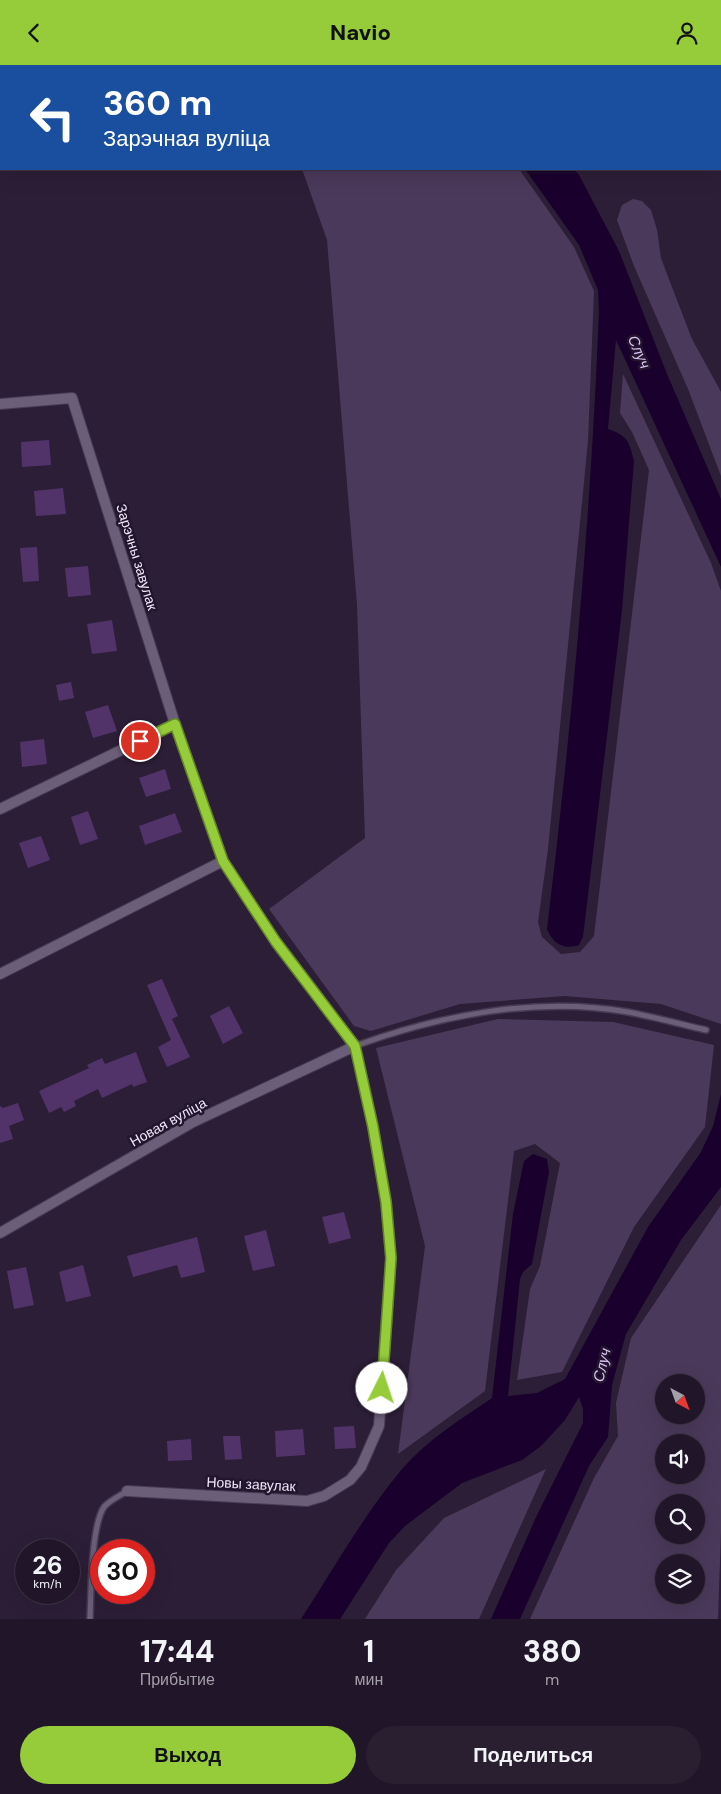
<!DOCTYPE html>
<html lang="ru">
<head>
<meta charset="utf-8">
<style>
  body { margin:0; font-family:"DM Sans",sans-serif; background:#291f31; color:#f1f3f6; height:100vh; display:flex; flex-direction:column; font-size:19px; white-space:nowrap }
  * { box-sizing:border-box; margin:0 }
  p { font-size:16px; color:#a29fa8 }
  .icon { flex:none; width:28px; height:28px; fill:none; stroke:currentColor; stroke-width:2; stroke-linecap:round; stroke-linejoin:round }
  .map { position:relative; height:1554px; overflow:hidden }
  .side { display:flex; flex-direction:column; background:#211629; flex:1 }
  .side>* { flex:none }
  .guide { position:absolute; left:0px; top:0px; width:721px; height:105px; box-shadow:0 5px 20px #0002,0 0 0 1px #3e3546; background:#1a4fa0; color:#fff; overflow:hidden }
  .needle { width:32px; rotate:139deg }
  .fabs { position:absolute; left:655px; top:1309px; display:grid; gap:10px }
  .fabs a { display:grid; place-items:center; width:50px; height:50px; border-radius:50%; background:#211629; box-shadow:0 5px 20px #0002,0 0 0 1px #3e3546; font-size:25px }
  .speed { position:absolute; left:15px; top:1474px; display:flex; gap:10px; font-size:25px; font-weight:700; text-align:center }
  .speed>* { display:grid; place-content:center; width:65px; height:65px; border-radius:50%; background:#211629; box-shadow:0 5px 20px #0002,0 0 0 1px #3e3546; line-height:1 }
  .speed small { font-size:12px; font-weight:400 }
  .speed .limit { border:8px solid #d22; background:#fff; color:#111 }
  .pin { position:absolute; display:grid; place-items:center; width:42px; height:42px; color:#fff; margin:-21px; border:2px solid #fff; border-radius:50%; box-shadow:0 1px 5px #0007 }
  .me { position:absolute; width:55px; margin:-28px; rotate:4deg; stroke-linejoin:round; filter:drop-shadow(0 0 4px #0008) }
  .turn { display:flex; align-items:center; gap:18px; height:105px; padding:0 20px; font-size:22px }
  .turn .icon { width:65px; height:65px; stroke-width:2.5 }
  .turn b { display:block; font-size:35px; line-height:42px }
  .eta { display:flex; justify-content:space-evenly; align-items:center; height:85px; text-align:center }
  .eta b { font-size:30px; font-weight:800; line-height:35px }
  .cta { display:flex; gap:10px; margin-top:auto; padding:10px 20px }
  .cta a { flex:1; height:58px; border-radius:30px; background:#96cc3a; color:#111; font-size:20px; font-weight:800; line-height:58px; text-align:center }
  .cta a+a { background:#291f31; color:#f1f3f6 }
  header { display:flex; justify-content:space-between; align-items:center; height:65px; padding:0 20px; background:#96cc3a; color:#111; font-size:22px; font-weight:800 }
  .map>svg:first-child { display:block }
  .green { fill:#4b395b; fill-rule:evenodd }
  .water { fill:#1a002d }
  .building { fill:#51336a }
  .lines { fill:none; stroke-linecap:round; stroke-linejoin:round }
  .service-casing { stroke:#473a52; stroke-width:8 }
  .minor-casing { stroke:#473a52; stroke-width:12 }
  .service { stroke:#6b5e78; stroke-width:5 }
  .minor { stroke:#6b5e78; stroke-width:10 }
  .route-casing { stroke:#628526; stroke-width:12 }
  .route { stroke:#96cc3a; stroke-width:9 }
  .labels { text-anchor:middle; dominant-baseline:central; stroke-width:5; stroke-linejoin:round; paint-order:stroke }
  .street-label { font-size:14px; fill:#efe7f8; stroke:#22152d }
  .water-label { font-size:15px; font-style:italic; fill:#dcc2f5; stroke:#22152d }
</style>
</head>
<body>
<header><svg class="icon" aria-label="back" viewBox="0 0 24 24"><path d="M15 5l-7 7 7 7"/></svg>Navio<svg class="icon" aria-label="person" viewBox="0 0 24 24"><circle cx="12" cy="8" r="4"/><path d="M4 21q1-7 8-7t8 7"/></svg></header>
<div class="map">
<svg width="721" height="1554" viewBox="0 0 721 1554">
  <rect width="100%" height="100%" fill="#2c1e37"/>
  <path class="green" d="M230,0H483L484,1H232Z
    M302,104H519L574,182L594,226L588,376L548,784L538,857L542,872L561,889L580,887L594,871L649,405L632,367L620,348L623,309L711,498L721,526V959L661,939L565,931L460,939L371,966L354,961L269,844L365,773L357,540L327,175Z
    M633,134L642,136L651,145L657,165L661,193L670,217L692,274L721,327V411L688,324L634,201L617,155L622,140Z
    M498,954L613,957L714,980L705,1062L634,1162L562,1307L517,1315L530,1224L540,1201L560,1098L535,1079L514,1086L485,1326L398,1389L425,1181L376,983Z
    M721,1140V1467L718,1554H530L594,1413L618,1371L616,1338L631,1273ZM664,1318H696V1350H664ZM664,1378H696V1410H664ZM664,1438H696V1470H664ZM664,1498H696V1530H664Z
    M546,1404L479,1554H365L396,1505L444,1453Z"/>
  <path class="water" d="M525,104H574L579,110L619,186L667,309L721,434V502L616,275L608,364C628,371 629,376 634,396L622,545L583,872L579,880C564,885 553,879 547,864C572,658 591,452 599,245L598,225L579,180Z
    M721,1029V1122L681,1175L626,1269L612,1320L608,1372L589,1401L520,1554H491L537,1450L583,1358V1344L579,1332L565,1355L541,1381L522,1395L462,1418L405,1461L389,1478L340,1554H301C334,1503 363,1451 402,1404C427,1375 461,1354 492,1333L513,1149L524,1096L533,1089L547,1094L549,1107L532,1199L523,1207L520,1214L508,1331L537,1328L565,1314L648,1162L701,1087L713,1061Z"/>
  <path class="building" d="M49,375L51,400L22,402L21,377Z
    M63,423L66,449L36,451L34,426Z
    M37,482L39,516L23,517L20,483Z
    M88,501L91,530L68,532L65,503Z
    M112,555L117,586L92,589L87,559Z
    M71,617L74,633L59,636L56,620Z
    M108,640L117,666L93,673L85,647Z
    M44,674L47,699L22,702L20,677Z
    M165,704L171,724L146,732L139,713Z
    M88,746L98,774L80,780L71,752Z
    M175,748L182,767L145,780L139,761Z
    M41,771L50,795L28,803L19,778Z
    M162,914L178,951L172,954L190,992L167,1002L158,982L171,975L147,920Z
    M229,941L243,968L223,979L210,951Z
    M136,987L147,1017L133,1022L132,1019L102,1033L98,1024L74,1036L76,1041L64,1047L61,1042L49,1048L39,1026L89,1003L87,1000L102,993L105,999Z
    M18,1038L24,1055L9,1061L13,1074L0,1078V1041L3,1043Z
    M344,1147L351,1173L329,1179L322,1152Z
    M266,1165L275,1201L253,1206L244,1171Z
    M197,1172L205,1207L181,1213L177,1200L133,1212L127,1191Z
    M83,1200L91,1231L66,1237L59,1207Z
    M26,1202L34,1240L14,1244L7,1206Z
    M354,1361L356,1383L335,1384L334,1362Z
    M303,1364L305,1390L276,1392L275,1366Z
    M223,1371H240L242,1394L225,1395Z
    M191,1374L192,1395L168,1396L167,1376Z"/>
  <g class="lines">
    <defs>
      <path id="service" d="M355,981C440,950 538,931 628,947C654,952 680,959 706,965
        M90,1554C91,1529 91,1461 104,1442C110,1435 120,1431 127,1426"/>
      <path id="minor" d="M0,339L72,333L175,659L223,796L276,877L355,981L373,1062L386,1137L391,1193L379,1361L361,1402L350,1415L324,1431L307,1436L127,1426
        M0,744L175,659
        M0,909L223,796
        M0,1168L193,1057L355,981"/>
    </defs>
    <use href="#service" class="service-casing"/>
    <use href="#minor" class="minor-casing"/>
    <use href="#service" class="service"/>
    <use href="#minor" class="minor"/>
  </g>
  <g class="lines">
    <defs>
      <path id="route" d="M140,676L175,659L223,796L276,877L355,981L373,1062L386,1137L391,1193L382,1323"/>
    </defs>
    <use href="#route" class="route-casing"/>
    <use href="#route" class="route"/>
  </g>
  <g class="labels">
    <g class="street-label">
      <text transform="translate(137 492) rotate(73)">Зарэчны завулак</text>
      <text transform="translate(168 1057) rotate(-29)">Новая вуліца</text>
      <text transform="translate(251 1419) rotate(3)">Новы завулак</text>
    </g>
    <g class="water-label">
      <text transform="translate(639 287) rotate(66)">Случ</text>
      <text transform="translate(602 1300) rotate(-77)">Случ</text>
    </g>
  </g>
</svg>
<div class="fabs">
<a><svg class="needle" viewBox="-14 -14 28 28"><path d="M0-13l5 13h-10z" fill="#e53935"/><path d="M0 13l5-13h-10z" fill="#a29fa8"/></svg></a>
<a><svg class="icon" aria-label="sound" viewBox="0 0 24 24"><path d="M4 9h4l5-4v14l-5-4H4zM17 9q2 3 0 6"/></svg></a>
<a><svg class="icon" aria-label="search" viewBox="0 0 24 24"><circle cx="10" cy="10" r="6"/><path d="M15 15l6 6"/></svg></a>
<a><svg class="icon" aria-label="layers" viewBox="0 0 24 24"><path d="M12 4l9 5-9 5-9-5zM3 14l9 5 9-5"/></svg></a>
</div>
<div class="speed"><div>26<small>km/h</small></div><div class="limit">30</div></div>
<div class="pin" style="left:140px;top:676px;background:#d93025"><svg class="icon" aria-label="arrive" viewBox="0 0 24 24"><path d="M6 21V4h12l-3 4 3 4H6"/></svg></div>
<svg class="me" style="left:382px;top:1323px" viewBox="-20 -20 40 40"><circle r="19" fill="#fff"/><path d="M0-13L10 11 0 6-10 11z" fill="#96cc3a"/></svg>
<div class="guide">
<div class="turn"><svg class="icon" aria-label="left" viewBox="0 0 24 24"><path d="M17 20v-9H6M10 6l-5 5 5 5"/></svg><div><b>360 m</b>Зарэчная вуліца</div></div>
</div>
</div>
<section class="side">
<div class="eta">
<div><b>17:44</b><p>Прибытие</p></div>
<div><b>1</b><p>мин</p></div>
<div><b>380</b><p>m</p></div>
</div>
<div class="cta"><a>Выход</a><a>Поделиться</a></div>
</section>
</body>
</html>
